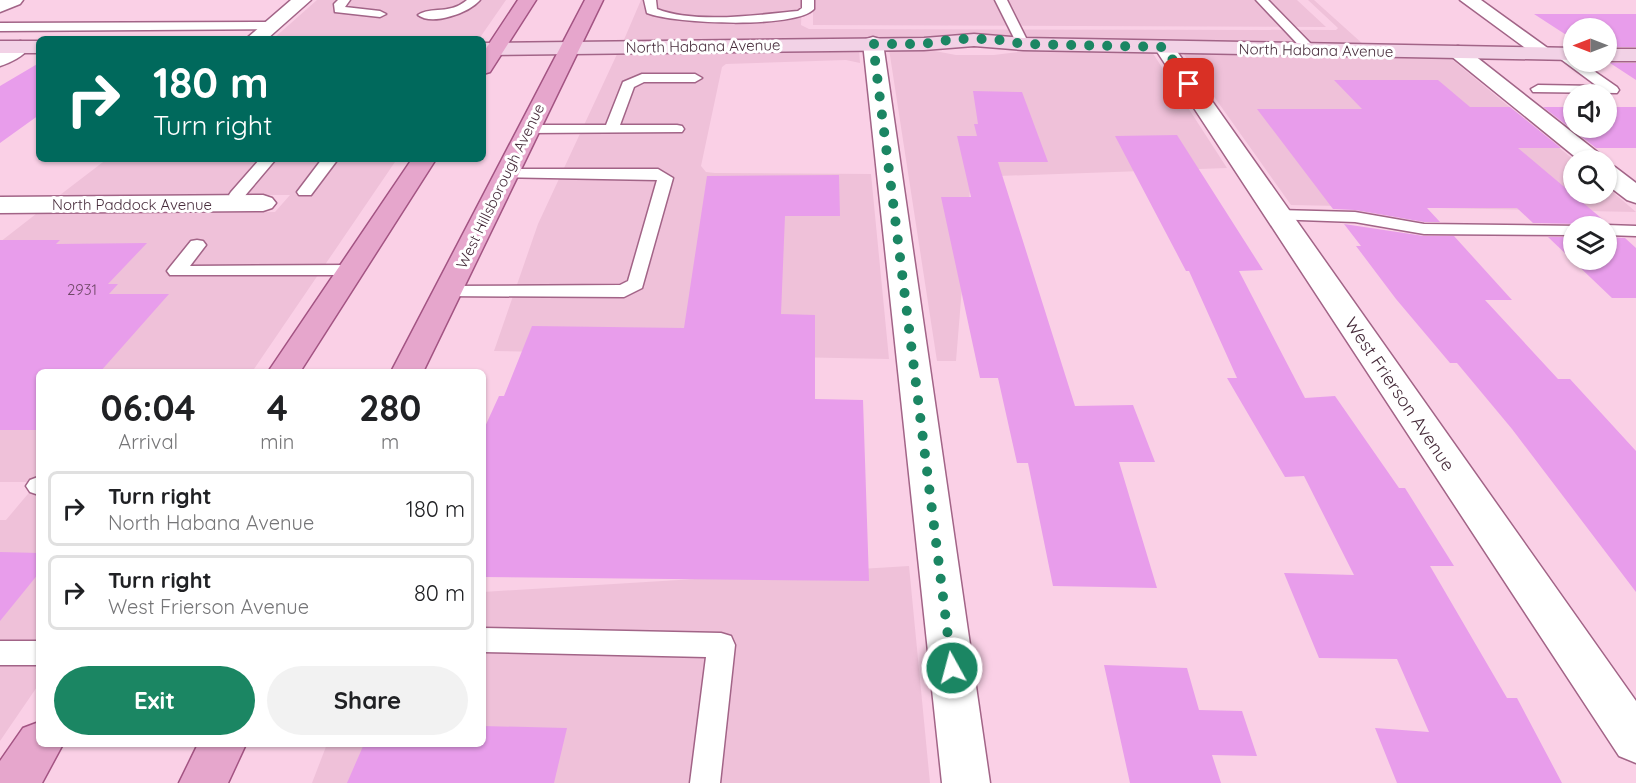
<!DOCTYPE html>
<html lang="en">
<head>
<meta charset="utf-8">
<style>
  body { margin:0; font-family:Quicksand,sans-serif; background:#f2f2f2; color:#202124; height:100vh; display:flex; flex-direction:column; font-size:22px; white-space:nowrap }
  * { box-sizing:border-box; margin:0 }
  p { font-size:20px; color:#757577 }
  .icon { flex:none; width:33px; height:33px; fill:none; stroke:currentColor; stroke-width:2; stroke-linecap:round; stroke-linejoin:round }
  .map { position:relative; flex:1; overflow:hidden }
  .drawer { position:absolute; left:36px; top:369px; width:450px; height:378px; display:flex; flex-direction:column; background:#fff; border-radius:9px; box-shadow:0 2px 4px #0004 }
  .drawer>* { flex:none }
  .top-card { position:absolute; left:36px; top:36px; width:450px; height:126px; border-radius:9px; box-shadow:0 2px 4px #0004; background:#00695c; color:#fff; overflow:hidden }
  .needle { width:39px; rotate:270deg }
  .fabs { position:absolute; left:1563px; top:18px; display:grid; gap:12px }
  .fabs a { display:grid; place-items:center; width:54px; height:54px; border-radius:50%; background:#fff; box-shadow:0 2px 4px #0004; font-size:30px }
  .pin { position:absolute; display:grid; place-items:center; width:51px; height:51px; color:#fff; margin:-26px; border-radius:12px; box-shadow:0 3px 9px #0006 }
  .me { position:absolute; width:66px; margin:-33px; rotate:353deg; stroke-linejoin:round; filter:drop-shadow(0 0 4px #0008) }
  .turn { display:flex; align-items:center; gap:21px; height:126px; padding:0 18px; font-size:27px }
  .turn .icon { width:78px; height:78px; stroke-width:2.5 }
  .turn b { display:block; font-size:42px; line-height:51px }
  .eta { display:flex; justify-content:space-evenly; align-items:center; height:102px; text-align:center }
  .eta b { font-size:36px; font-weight:800; line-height:42px }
  .primary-button { display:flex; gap:12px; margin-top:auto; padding:12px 18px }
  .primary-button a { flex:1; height:69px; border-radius:36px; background:#1b8663; color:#fff; font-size:24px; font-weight:800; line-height:69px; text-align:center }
  .primary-button a+a { background:#f2f2f2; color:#202124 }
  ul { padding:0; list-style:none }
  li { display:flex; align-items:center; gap:18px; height:75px; margin:0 12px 9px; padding:0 6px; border:3px solid #e0e0e0; border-radius:9px }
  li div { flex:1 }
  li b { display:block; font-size:22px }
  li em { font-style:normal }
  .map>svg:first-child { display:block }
  .built { fill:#efc1d9 }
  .building { fill:#e89deb }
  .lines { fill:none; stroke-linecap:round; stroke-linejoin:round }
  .lane-casing { stroke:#a26487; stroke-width:3 }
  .street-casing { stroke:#a26487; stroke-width:3 }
  .secondary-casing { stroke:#a26487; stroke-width:3 }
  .primary-casing { stroke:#a35483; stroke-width:3 }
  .lane { fill:#fff; fill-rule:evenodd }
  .street { fill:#fff; fill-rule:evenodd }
  .secondary { fill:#f2d2e6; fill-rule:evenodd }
  .primary { fill:#e6a6cc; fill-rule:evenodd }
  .route { stroke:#1b8663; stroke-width:10; stroke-dasharray:0 18 }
  .labels { text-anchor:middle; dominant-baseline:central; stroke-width:6; stroke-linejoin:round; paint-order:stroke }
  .far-street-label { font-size:15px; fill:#472c3b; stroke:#fff }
  .number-label { font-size:15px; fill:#6f4867 }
  .street-label { font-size:18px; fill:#472c3b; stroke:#fff }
</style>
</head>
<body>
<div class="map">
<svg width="1636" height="783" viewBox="0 0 1636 783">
  <rect width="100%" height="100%" fill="#fad0e6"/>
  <path class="built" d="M317,0H506L479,39H273Z
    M641,0H802L801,25L809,29L1336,30L1338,28L1308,0H1314L1364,45L1030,39L991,34H952L914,38L623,42Z
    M813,0H1297L1326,27L813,25Z
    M859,49L860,63L846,60L726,64L722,67L701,166L706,172L715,173L871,174L889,359L494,351L538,224L618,52Z
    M889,49H924L956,55H994L1034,50L1152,52L1227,168L971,177L956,361H937Z
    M1183,53L1449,57L1574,160V194H1606L1607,187L1636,212L1291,205Z
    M107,159H397L252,372H39V684L0,741V520H6L38,482H0V242L36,214L275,212L290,195H60Z
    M909,566L930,783H312L327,744H483V592Z"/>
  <path class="building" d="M1534,14H1636V47H1606V28H1574V40Z
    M39,63V115L0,143V86Z
    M1610,63H1636V80Z
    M1334,80H1438L1470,107H1510L1561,148H1518L1607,223L1600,224L1598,226H1582L1580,224L1533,223L1517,208H1427L1440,222H1424L1355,210L1333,209L1257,109H1362Z
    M973,91L1022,92L1048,162H998L1075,406L1133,405L1155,462H1119L1157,588L1053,586L1028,463H1017L998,378H980L941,197H971L957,136H977L974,124H978Z
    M1543,107H1574V128H1606V107H1636V148H1596Z
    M1177,135L1263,270L1239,271L1305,398L1335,396L1399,488H1405L1454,566H1430L1507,698H1517L1562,783H1397L1375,728L1429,732L1397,659L1319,658L1284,573L1354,575L1304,476L1285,477L1227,378H1237L1189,271H1186L1115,136Z
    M839,175L840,216H785L781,314L815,315V399L863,400L869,581L483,577V431L499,396H504L532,326L684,328L707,176Z
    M1344,224L1424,236H1454L1512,300H1485L1558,379H1570L1636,451V592L1512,429L1457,363H1450L1396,299L1356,246H1361Z
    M1548,237H1574V260H1606V237L1625,238L1636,248V298H1612Z
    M0,240H60L56,244L147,243L108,284H118L109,294H169L100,372H39V430H0Z
    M0,552L39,553V573L0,621Z
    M1104,665L1187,668L1199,710L1242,711L1257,756L1212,755L1221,783H1130Z
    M483,726L567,728L554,783H347L364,744H483Z"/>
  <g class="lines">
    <defs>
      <path id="lane" d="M338,0H350L345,7L380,11L386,14L380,17L335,12L334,4Z
        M467,0H480C469,13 432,26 418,15C431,6 450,15 467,0Z
        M644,0H656L657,9C695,24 757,15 798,11L802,8V0H814V9C796,29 674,24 647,13Z
        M995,0H1007L1029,44L1027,47H1019L1017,44Z
        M1256,0H1268L1314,47L1316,50L1314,53H1306Z
        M271,22L275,23V29L0,31V23Z
        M1562,50L1574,56V62H1581L1617,87L1619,90L1617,93L1533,92L1531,89L1538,85L1597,86L1558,57L1556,54L1558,51Z
        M642,74H695L702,78L695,82H644L634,87L620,125H677L682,126L684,129L682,132L528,133L521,129L528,125H606L623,82Z
        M260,159H276L243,198H231L229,195L231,192Z
        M322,159H338L311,195H299L297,192Z
        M506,169H658L673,178L642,288L624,297L440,296L438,292L440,288L447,286L620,285L628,281L657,180L500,177L498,174L500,171Z
        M1278,210L1355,212L1424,224L1580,226H1574V235L1424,234L1355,222L1272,219L1270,215Z
        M1606,225L1636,226V236L1606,235V226H1600Z
        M197,240L203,241L206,245L190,266L351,265L357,266L360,270L357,274L351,275H170L167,271L170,267L191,241Z
        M38,477H39V495L30,492L26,486L30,480Z
        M483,628L721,633L731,636L735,645L720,783H690L706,657L483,652Z
        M0,641H39V665H0Z"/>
      <path id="street" d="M0,0H23L20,4L0,12Z
        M291,0H311L267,39H246Z
        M1460,0H1481L1556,54L1553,58H1539Z
        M873,37L880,39L883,43L990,783H942L863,43L866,39Z
        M20,41L27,43L30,47C24,56 10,63 0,66V51Z
        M1164,41L1171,43L1636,701V763L1619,756L1154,47L1157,43Z
        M1458,46L1465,48L1601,155L1605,160H1579L1451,56L1448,52L1451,48Z
        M1606,165L1615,167L1636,183V203L1627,200L1606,184Z
        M263,195L272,198L276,203L272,208L263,211L0,213V197Z"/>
      <path id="secondary" d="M974,34L1023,38L1574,48V60L1023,50L974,46L924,50L483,55V43L924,38Z
        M0,41H39V53H0Z
        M1606,49H1636V61H1606Z"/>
      <path id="primary" d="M518,0H536L490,72L483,74V53Z
        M585,0H603L423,372H391Z
        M412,159H436L300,372H268Z
        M39,722V744H63L42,783H0V761L23,728Z
        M198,744H246L228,783H179Z"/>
    </defs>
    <use href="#lane" class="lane-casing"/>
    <use href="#street" class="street-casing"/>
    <use href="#secondary" class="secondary-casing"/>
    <use href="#primary" class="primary-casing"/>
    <use href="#lane" class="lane"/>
    <use href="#street" class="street"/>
    <use href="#secondary" class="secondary"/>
    <use href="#primary" class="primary"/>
  </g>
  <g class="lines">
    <path class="route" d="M952,668L873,44H924L954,39H993L1023,44L1164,47L1189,84"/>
  </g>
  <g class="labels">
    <g class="far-street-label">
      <text transform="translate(703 46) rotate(-1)">North Habana Avenue</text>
      <text transform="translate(1316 50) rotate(1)">North Habana Avenue</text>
      <text transform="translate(500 186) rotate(-64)">West Hillsborough Avenue</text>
      <text x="132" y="204">North Paddock Avenue</text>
    </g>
    <g class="number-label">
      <text x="82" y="289">2931</text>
    </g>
    <g class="street-label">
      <text transform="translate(1400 394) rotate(56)">West Frierson Avenue</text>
    </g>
  </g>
</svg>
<div class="fabs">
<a><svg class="needle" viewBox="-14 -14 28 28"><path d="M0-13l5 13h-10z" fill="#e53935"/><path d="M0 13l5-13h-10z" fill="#757577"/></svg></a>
<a><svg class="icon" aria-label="sound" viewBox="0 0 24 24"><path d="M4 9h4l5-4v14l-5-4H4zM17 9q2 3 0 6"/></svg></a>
<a><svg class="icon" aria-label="search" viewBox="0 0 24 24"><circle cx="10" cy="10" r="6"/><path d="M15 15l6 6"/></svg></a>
<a><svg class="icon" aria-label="layers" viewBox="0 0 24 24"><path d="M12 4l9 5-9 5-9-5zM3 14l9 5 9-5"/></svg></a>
</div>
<div class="pin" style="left:1189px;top:84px;background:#d93025"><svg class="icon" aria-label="arrive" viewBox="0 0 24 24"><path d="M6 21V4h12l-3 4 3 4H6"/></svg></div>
<svg class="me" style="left:952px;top:668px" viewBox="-20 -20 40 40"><circle r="17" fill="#1b8663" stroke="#fff" stroke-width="3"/><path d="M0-11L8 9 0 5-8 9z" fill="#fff"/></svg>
<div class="top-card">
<div class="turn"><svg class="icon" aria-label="right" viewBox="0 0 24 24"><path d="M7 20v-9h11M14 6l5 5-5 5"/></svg><div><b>180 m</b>Turn right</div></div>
</div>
<section class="drawer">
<div class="eta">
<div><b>06:04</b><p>Arrival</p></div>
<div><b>4</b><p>min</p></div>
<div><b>280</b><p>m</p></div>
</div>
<ul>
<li><svg class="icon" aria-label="right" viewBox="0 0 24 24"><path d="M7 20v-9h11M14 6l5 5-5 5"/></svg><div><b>Turn right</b><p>North Habana Avenue</p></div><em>180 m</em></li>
<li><svg class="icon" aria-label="right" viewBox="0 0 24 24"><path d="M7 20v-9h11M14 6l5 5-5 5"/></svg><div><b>Turn right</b><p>West Frierson Avenue</p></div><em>80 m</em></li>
</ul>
<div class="primary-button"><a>Exit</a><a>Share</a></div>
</section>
</div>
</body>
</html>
